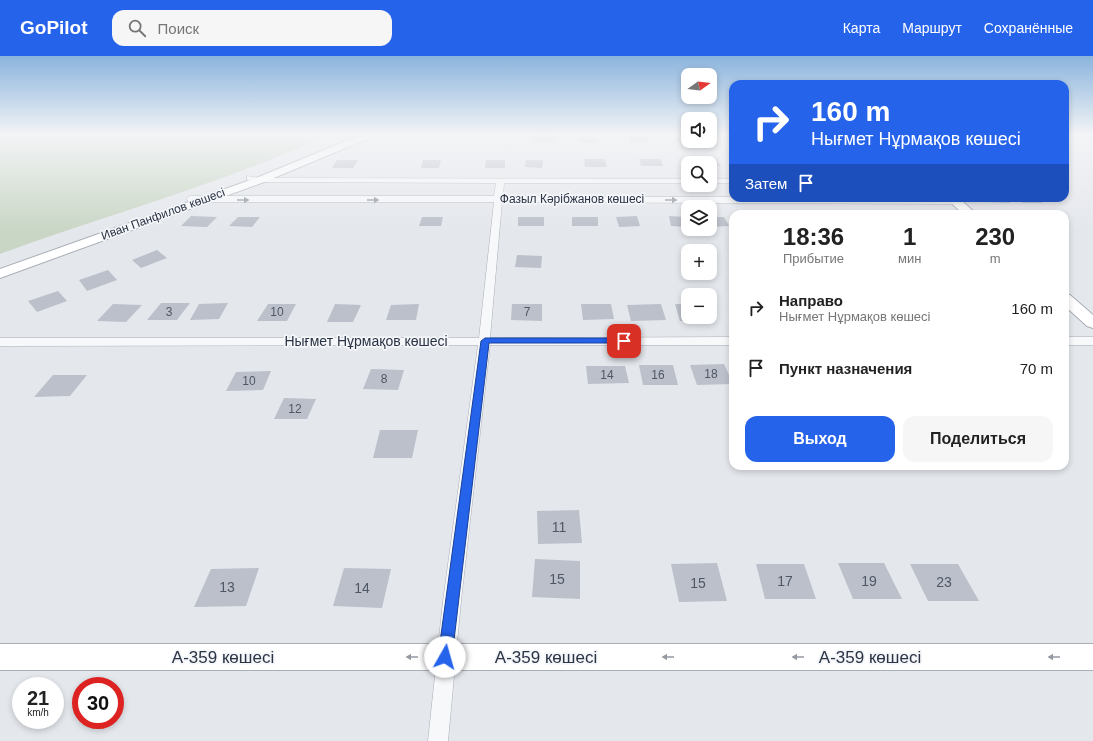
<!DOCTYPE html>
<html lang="ru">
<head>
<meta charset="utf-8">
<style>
  body { margin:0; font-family:Helvetica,sans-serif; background:#f6f6f6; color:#222; height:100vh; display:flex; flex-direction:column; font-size:15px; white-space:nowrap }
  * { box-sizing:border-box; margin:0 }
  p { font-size:13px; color:#767676 }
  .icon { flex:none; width:22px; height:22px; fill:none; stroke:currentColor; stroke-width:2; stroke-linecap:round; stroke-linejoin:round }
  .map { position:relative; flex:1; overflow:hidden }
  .panel { position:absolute; left:729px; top:154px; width:340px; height:260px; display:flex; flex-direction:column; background:#fff; border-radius:12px; box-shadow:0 2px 6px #0003 }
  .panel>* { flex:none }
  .hud { position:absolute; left:729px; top:24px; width:340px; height:122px; border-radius:12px; box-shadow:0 2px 6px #0003; background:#2563eb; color:#fff; overflow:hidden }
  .needle { width:26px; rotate:76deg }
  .tools { position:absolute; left:681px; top:12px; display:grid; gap:8px }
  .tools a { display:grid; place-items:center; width:36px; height:36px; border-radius:8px; background:#fff; box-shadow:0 2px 6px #0003; font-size:20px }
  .speed { position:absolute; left:12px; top:621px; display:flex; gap:8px; font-size:20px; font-weight:700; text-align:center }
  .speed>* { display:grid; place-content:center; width:52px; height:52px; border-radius:50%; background:#fff; box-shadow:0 2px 6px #0003; line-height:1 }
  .speed small { font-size:10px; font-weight:400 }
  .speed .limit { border:6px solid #d22; background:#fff; color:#111 }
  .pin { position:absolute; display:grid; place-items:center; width:34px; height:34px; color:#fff; margin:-17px; border-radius:8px; box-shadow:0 2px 6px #0006 }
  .me { position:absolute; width:44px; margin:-22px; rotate:7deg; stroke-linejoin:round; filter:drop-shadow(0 0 3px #0008) }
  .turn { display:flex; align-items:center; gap:14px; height:84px; padding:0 16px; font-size:18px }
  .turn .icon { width:52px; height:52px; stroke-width:2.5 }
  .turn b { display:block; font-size:28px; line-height:34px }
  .then { display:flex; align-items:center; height:38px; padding:0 16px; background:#0003; gap:8px; font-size:15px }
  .eta { display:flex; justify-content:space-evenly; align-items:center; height:68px; text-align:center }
  .eta b { font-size:24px; font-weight:800; line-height:28px }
  .primary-button { display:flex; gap:8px; margin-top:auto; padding:8px 16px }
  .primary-button a { flex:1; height:46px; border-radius:12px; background:#2563eb; color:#fff; font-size:16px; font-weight:800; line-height:46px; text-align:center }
  .primary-button a+a { background:#f6f6f6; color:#222 }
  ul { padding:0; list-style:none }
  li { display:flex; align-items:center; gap:12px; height:60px; padding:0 16px }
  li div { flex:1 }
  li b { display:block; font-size:15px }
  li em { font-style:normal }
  header { display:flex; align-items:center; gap:24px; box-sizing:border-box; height:56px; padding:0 20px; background:#2563eb; color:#fff }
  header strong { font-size:19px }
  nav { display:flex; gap:22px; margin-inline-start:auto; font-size:14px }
  .search { width:280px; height:36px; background:#f6f6f6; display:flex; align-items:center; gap:10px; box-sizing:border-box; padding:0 14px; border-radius:12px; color:#767676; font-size:15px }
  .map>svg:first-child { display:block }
  .green { fill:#c9d6c5 }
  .building { fill:#bbc0ca }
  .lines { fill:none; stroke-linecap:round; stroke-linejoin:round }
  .street-casing { stroke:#a9aeb7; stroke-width:1 }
  .secondary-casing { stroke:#a9aeb7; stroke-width:2 }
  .street { fill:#f7f8fa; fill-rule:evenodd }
  .secondary { fill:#fff; fill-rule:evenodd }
  .oneway { fill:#9196a0 }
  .oneway2 { fill:#959aa2 }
  .route { fill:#2563eb; stroke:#184099 }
  .labels { text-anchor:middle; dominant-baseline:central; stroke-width:3.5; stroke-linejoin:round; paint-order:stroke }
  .far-street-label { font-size:12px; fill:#2b3445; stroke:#f4f6f9 }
  .number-label { font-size:12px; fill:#4f5766 }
  .street-label { font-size:14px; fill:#2b3445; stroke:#f4f6f9 }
  .near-number-label { font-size:14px; fill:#4f5766 }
  .near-street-label { font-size:17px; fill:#2b3445; stroke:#f4f6f9 }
</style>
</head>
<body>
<header>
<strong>GoPilot</strong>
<div class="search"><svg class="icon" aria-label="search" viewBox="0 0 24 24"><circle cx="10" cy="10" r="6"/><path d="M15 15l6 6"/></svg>Поиск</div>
<nav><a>Карта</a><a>Маршрут</a><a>Сохранённые</a></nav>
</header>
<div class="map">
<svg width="1093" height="685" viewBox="0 0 1093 685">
  <rect width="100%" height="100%" fill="#e4e7ec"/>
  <path class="green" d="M0,79H328C222,128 109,158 0,198Z"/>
  <path class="building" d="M533,79H553L554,86H533Z
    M579,79L597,80V87L578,86Z
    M630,79L648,80L649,86H630Z
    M724,79H733V86H728Z
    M674,80H688V86H676Z
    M715,102L720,110H710V107H698L696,103Z
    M584,103H605L607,111H585Z
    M639,103H661L663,110H641Z
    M337,104H358L353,112H332Z
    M423,104H441L439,112H421Z
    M486,104H505V112H485Z
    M526,104H543L542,112L525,111Z
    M979,142H1005L1010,147L984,146Z
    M1016,142H1037L1043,147H1023Z
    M191,160L217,161L207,171L181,170Z
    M637,160L640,170L619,171L616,161Z
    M669,160L688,161V171L671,170Z
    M238,161H260L252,171L229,170Z
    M422,161H443L441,170H419Z
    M518,161H544V170H518Z
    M572,161H598V170H572Z
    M710,161H724L729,170L710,171Z
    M157,194L167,202L141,212L132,204Z
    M517,199L542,200L541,212L515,211Z
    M108,214L117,224L87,235L79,224Z
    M58,235L67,245L37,256L28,245Z
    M161,247H190L177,264H147Z
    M228,247L219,263L190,264L199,248Z
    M113,248L142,249L126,266L97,265Z
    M268,248H296L287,265H257Z
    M335,248L361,249L353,266H327Z
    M419,248L416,264H386L391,249Z
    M512,248H542V265L511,264Z
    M581,248H611L614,263L583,264Z
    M661,248L666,264L631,265L627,249Z
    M675,248H688V261H709L710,265H680Z
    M724,308L733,328L697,329L690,309Z
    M639,309H673L678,329H643Z
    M586,310H625L629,327L588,328Z
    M371,313L404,314L398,334L363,333Z
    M271,315L263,334L226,335L236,316Z
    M53,319H87L70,340L34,341Z
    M284,342L316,343L307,363H274Z
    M380,374H418L412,402H373Z
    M579,454L582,487L538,488L537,455Z
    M535,503L580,505V543L532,541Z
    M717,507L727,545L679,546L671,508Z
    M838,507H884L902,543H853Z
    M756,508H804L816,543H765Z
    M910,508H958L979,545H928Z
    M259,512L246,550L194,551L211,513Z
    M344,512L391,513L382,552L333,550Z"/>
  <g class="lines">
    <defs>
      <path id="street" d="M247,120L260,122L688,123V127H504L503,140L955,142L959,145L955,148L502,146L490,282L733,281V289H490L461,545L448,685H428L443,545L478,289L0,290V282H479L494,146H190L186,143L190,140H494L496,127L260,126L247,124Z
        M710,123H733V127H710Z
        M1065,281H1093V289H1065Z"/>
      <path id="secondary" d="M361,79H374L372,81L264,126L0,222V213L256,122Z
        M946,142H959L976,158H963Z
        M1065,238L1070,239L1093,259V272L1087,270L1065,250Z
        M0,588H1093V614H0Z"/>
    </defs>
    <use href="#street" class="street-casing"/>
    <use href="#secondary" class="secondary-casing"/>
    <use href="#street" class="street"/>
    <use href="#secondary" class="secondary"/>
  </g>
  <defs><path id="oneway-solid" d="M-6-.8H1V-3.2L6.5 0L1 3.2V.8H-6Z"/></defs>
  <g class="oneway">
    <use href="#oneway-solid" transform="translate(243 144)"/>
    <use href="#oneway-solid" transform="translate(373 144)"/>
    <use href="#oneway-solid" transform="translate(671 144)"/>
  </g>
  <g class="oneway2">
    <use href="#oneway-solid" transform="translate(412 601) rotate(-180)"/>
    <use href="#oneway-solid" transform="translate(668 601) rotate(-180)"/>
    <use href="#oneway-solid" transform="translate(798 601) rotate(-180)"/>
    <use href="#oneway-solid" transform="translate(1054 601) rotate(-180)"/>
  </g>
  <linearGradient id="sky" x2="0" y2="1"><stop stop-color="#8bb4dd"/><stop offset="0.45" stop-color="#f3f4f6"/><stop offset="1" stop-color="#f3f4f6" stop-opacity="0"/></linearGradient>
  <rect width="1093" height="175" fill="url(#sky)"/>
  <path class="route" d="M485,282H624L628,285L624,287H489L452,601L450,606L445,608L440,606L438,601L481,285Z"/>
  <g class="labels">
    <g class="far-street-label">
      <text x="572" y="143">Фазыл Кәрібжанов көшесі</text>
      <text transform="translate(163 158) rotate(-20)">Иван Панфилов көшесі</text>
    </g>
    <g class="number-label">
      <text x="169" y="256">3</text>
      <text x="277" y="256">10</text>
      <text x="527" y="256">7</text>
      <text x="711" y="318">18</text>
      <text x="607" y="319">14</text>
      <text x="658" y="319">16</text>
      <text x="384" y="323">8</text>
      <text x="249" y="325">10</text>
      <text x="295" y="353">12</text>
    </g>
    <g class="street-label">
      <text x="366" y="285">Нығмет Нұрмақов көшесі</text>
    </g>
    <g class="near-number-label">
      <text x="559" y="471">11</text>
      <text x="557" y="523">15</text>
      <text x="785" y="525">17</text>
      <text x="869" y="525">19</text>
      <text x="944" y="526">23</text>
      <text x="698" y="527">15</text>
      <text x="227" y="531">13</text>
      <text x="362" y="532">14</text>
    </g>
    <g class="near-street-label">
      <text x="223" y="601">А-359 көшесі</text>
      <text x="546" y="601">А-359 көшесі</text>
      <text x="870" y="601">А-359 көшесі</text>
    </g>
  </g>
</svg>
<div class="tools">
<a><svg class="needle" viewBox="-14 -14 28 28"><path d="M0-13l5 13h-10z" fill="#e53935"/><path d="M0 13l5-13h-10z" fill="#767676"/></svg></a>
<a><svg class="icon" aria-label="sound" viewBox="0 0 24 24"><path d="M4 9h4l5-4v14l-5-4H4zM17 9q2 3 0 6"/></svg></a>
<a><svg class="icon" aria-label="search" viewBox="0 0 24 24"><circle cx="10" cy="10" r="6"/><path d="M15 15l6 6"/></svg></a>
<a><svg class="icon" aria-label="layers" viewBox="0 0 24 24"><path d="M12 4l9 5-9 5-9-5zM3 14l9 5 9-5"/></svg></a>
<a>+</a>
<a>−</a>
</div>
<div class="speed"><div>21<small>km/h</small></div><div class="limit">30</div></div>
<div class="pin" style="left:624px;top:285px;background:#d93025"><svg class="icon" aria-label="arrive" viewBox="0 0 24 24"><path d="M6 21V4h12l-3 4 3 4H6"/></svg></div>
<svg class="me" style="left:445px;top:601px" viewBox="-20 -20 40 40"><circle r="19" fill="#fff"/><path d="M0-13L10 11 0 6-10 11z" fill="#2563eb"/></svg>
<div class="hud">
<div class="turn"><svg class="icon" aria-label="right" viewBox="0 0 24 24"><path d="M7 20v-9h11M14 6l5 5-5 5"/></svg><div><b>160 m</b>Нығмет Нұрмақов көшесі</div></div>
<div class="then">Затем<svg class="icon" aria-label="arrive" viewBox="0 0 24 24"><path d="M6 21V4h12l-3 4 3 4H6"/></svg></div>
</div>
<section class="panel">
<div class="eta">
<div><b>18:36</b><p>Прибытие</p></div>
<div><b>1</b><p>мин</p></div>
<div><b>230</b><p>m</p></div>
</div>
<ul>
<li><svg class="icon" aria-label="right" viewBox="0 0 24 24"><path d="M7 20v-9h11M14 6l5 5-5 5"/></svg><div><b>Направо</b><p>Нығмет Нұрмақов көшесі</p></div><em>160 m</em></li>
<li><svg class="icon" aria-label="arrive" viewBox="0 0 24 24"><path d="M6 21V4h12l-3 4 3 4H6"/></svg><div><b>Пункт назначения</b></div><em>70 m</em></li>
</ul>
<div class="primary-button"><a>Выход</a><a>Поделиться</a></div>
</section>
</div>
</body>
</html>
